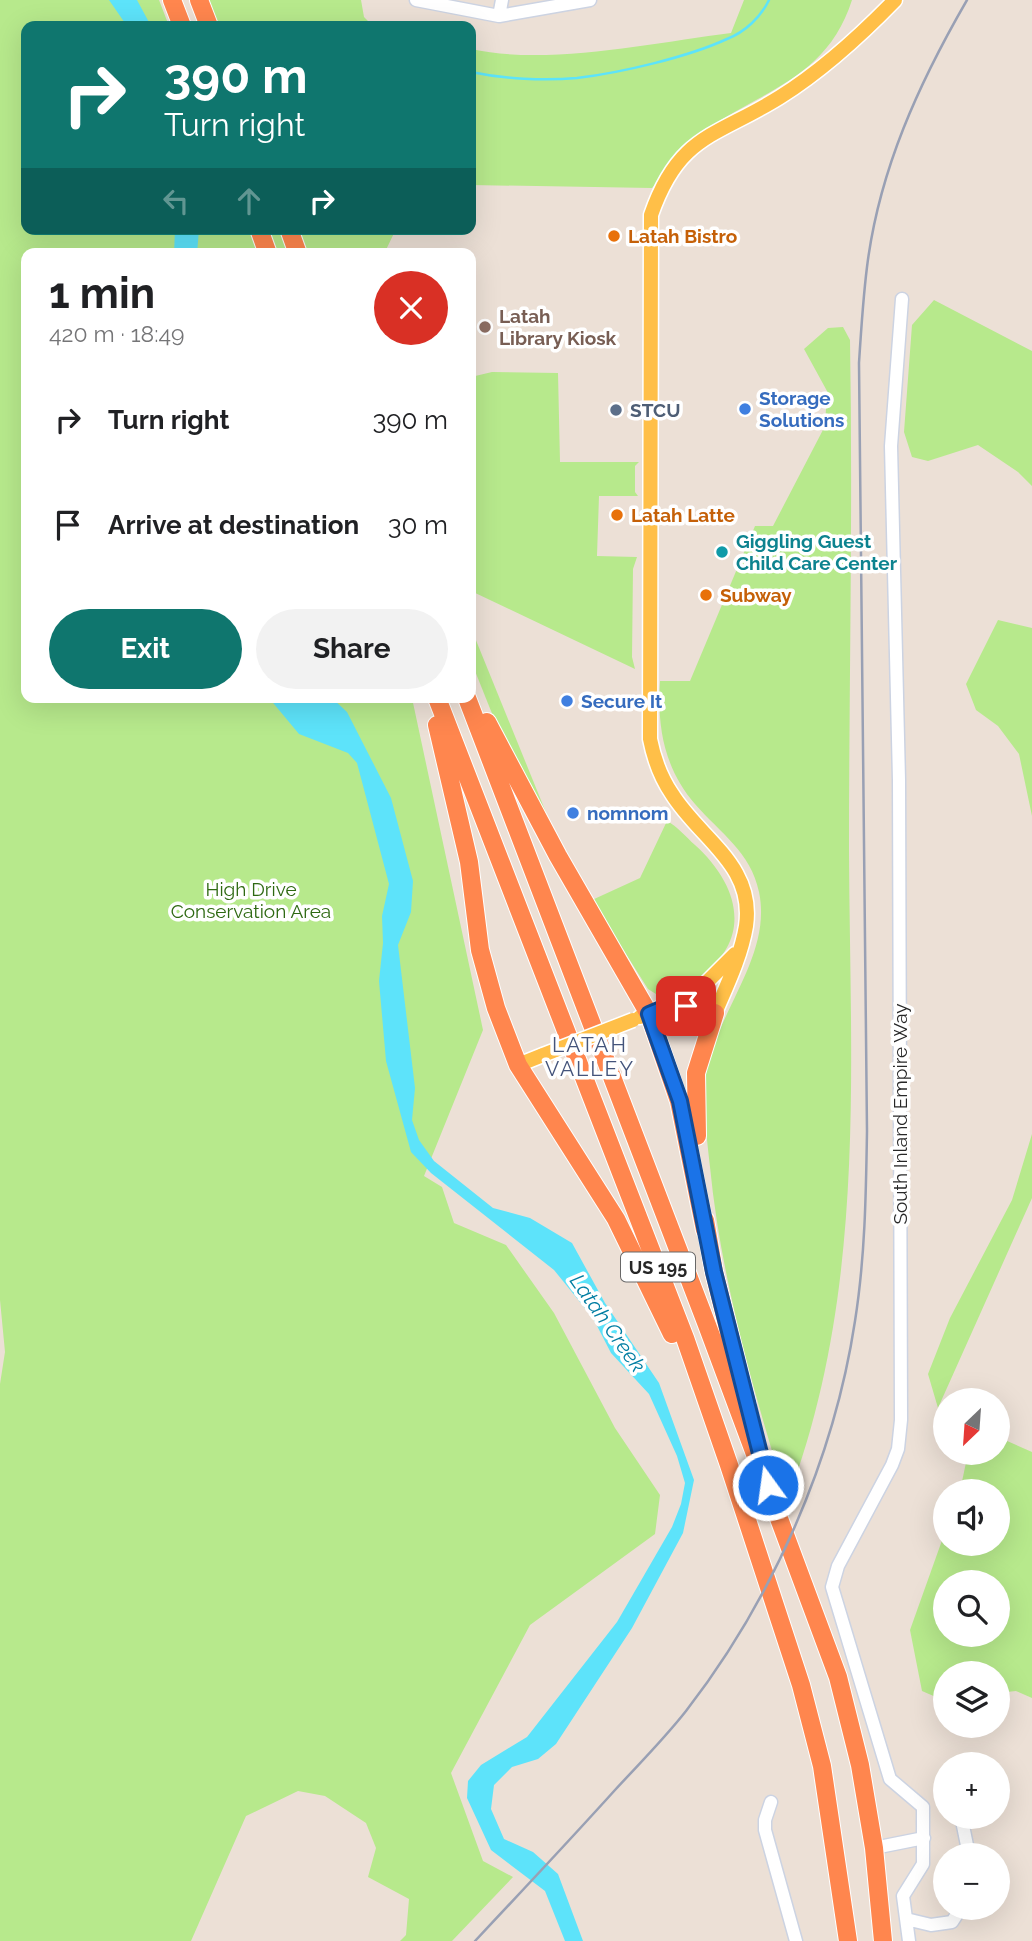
<!DOCTYPE html>
<html lang="en">
<head>
<meta charset="utf-8">
<style>
  body { margin:0; font-family:Raleway,sans-serif; background:#f2f2f2; color:#202124; height:100vh; display:flex; flex-direction:column; font-size:26px; white-space:nowrap }
  * { box-sizing:border-box; margin:0 }
  p { font-size:23px; color:#757577 }
  .icon { flex:none; width:38px; height:38px; fill:none; stroke:currentColor; stroke-width:2; stroke-linecap:round; stroke-linejoin:round }
  .map { position:relative; flex:1; overflow:hidden }
  .panel { position:absolute; left:21px; top:248px; width:455px; height:455px; display:flex; flex-direction:column; background:#fff; border-radius:14px; box-shadow:0 7px 28px #0002 }
  .panel>* { flex:none }
  .hud { position:absolute; left:21px; top:21px; width:455px; height:214px; border-radius:14px; box-shadow:0 7px 28px #0002; background:#0f766e; color:#fff; overflow:hidden }
  .needle { width:46px; rotate:205deg }
  .buttons { position:absolute; left:933px; top:1388px; display:grid; gap:14px }
  .buttons a { display:grid; place-items:center; width:77px; height:77px; border-radius:50%; background:#fff; box-shadow:0 7px 28px #0002; font-size:35px }
  .pin { position:absolute; display:grid; place-items:center; width:60px; height:60px; color:#fff; margin:-30px; border-radius:14px; box-shadow:0 4px 10px #0006 }
  .me { position:absolute; width:77px; margin:-38px; rotate:346deg; stroke-linejoin:round; filter:drop-shadow(0 0 5px #0008) }
  .turn { display:flex; align-items:center; gap:24px; height:147px; padding:0 28px; font-size:32px }
  .turn .icon { width:91px; height:91px; stroke-width:2.5 }
  .turn b { display:block; font-size:49px; line-height:60px }
  .lanes { display:flex; align-items:center; height:66px; padding:0 28px; background:#0003; justify-content:center; gap:35px; direction:ltr }
  .lanes .off { opacity:.35 }
  .round { display:grid; place-items:center; flex:none; width:74px; height:74px; border-radius:37px; background:#f2f2f2 }
  .summary { display:flex; align-items:center; justify-content:space-between; height:119px; padding:0 28px }
  h1 { font-size:42px; font-weight:700; line-height:52px }
  .cta { display:flex; gap:14px; margin-top:auto; padding:14px 28px }
  .cta a { flex:1; height:80px; border-radius:42px; background:#0f766e; color:#fff; font-size:28px; font-weight:700; line-height:80px; text-align:center }
  .cta a+a { background:#f2f2f2; color:#202124 }
  ul { padding:0; list-style:none }
  li { display:flex; align-items:center; gap:21px; height:105px; padding:0 28px }
  li div { flex:1 }
  li b { display:block; font-size:26px }
  li em { font-style:normal }
  .map>svg:first-child { display:block }
  .green { fill:#b7e98c; fill-rule:evenodd }
  .water { fill:#5de3fa }
  .lines { fill:none; stroke-linecap:round; stroke-linejoin:round }
  .stream { stroke:#5de3fa; stroke-width:2.5 }
  .minor-casing { stroke:#ccd3e2; stroke-width:15 }
  .major-casing { stroke:#fff; stroke-width:17 }
  .highway-casing { stroke:#fff; stroke-width:20 }
  .minor { stroke:#fff; stroke-width:12 }
  .major { stroke:#ffbf48; stroke-width:14 }
  .highway { stroke:#ff864e; stroke-width:18 }
  .rail { stroke:#99a0b4; stroke-width:2.5 }
  .major-bridge-casing { stroke:#fff; stroke-width:17; stroke-linecap:butt }
  .major-bridge { stroke:#ffbf48; stroke-width:14 }
  .route-casing { stroke:#114b97; stroke-width:18 }
  .route { stroke:#1a73e8; stroke-width:12 }
  .food-dot { fill:#e8710a; stroke:#fff; stroke-width:2.5 }
  .education-dot { fill:#8d6e63; stroke:#fff; stroke-width:2.5 }
  .shop-dot { fill:#3f7fe0; stroke:#fff; stroke-width:2.5 }
  .service-dot { fill:#5c6f8a; stroke:#fff; stroke-width:2.5 }
  .culture-dot { fill:#0f9aa8; stroke:#fff; stroke-width:2.5 }
  .labels { text-anchor:middle; dominant-baseline:central; stroke-width:7; stroke-linejoin:round; paint-order:stroke }
  .shield { fill:#fff; stroke:#686868; stroke-width:2 }
  .shield-label { font-size:18px; font-weight:bold; fill:#272727 }
  .food-label { font-size:19px; font-weight:bold; fill:#c56008; stroke:#fff; text-anchor:start }
  .education-label { font-size:19px; font-weight:bold; fill:#785e54; stroke:#fff; text-anchor:start }
  .shop-label { font-size:19px; font-weight:bold; fill:#366cbe; stroke:#fff; text-anchor:start }
  .service-label { font-size:19px; font-weight:bold; fill:#4e5e75; stroke:#fff; text-anchor:start }
  .culture-label { font-size:19px; font-weight:bold; fill:#0d838f; stroke:#fff; text-anchor:start }
  .park-label { font-size:19px; fill:#2e6912; stroke:#fff }
  .street-label { font-size:19px; fill:#272727; stroke:#fff }
  .neighbourhood-label { font-size:21px; letter-spacing:2px; fill:#44547b; stroke:#fff }
  .water-label { font-size:21px; font-style:italic; fill:#007da2; stroke:#fff }
</style>
</head>
<body>
<div class="map">
<svg width="1032" height="1941" viewBox="0 0 1032 1941">
  <rect width="100%" height="100%" fill="#ece0d6"/>
  <path class="green" d="M0,0H159L169,26H26V229H396L384,254H26V698H412L483,1030L424,1176L442,1187L454,1223L506,1245L554,1313L615,1428L660,1495L655,1534L530,1625L451,1773L483,1861L513,1877L452,1941H400L406,1935L409,1899L368,1877L376,1848L366,1823L325,1796L298,1791L246,1816L191,1941H0V1384L5,1352L0,1300Z
    M208,0H361L364,17L373,26H218Z
    M744,0H852C825,85 751,92 689,142C673,155 667,173 652,188L471,185V49C547,66 652,43 731,33Z
    M934,300L1032,351V486L1018,472L978,445L928,461L912,457L904,432L912,325Z
    M843,327L850,340C853,510 849,680 849,851C850,1071 867,1290 787,1501C754,1392 721,1280 710,1167C707,1139 703,1110 705,1082C711,1017 773,959 759,892C751,852 720,833 695,804C664,768 657,727 660,681H690L755,526H773L825,426L827,391L804,349L828,328Z
    M492,372L558,373L560,462H639L635,466V492L638,496H599L597,556L637,557L633,569L632,657L635,669L471,591V377Z
    M998,620L1032,628V816L1019,754L998,726L976,710L966,684Z
    M471,628L558,842L517,768L491,711L471,661Z
    M667,821C677,826 686,837 695,845C738,884 754,937 701,976C689,984 671,993 656,994L648,989L592,900L640,878Z
    M1032,1134V1198L938,1408L928,1374L950,1318L1012,1200Z
    M998,1437L1032,1452V1698L1016,1691L998,1693V1673H945V1701L922,1691L910,1630L945,1532V1544H998V1491H960L968,1453L998,1452ZM945,1582H998V1634H945Z"/>
  <path class="water" d="M109,0H137L151,26H127Z
    M175,229H199L197,254H174Z
    M269,698H332L347,712L391,798L413,881L411,912L398,945L415,1088L412,1120L419,1140L434,1161L493,1208L530,1218L572,1243L605,1303L659,1383L694,1480L683,1533L632,1628L556,1744L538,1759L512,1767L494,1785L491,1809L504,1839L533,1852L558,1874L583,1941H565L545,1891L491,1850L467,1798L468,1781L481,1765L527,1737L617,1622L672,1527L681,1504L685,1483L677,1456L649,1394L611,1353L593,1318L554,1270L431,1173L411,1152L386,1061L379,981L383,943L382,916L389,884L357,763L348,753L299,734Z"/>
  <g class="lines">
    <path class="stream" d="M471,72C504,79 544,81 577,78C620,73 688,57 727,39C745,32 761,17 769,0"/>
    <defs>
      <path id="minor" d="M416,0L499,16L590,0
        M499,16L502,0
        M902,299L891,446L899,780L901,1420L898,1449L892,1465L838,1566L832,1587L890,1779L923,1807V1864L903,1896L909,1941
        M771,1802L765,1820V1830L796,1941
        M961,1816L969,1855
        M874,1848L924,1838
        M906,1919L931,1925L952,1922L961,1908"/>
      <path id="major" d="M668,1006L715,1013C727,985 741,956 746,926C755,865 700,839 672,794C661,778 654,759 650,739L651,215C679,134 716,137 780,97C823,70 860,36 895,0
        M640,1017L700,989L735,954
        M518,1065L543,1055"/>
      <path id="highway" d="M172,0L182,26
        M199,0L209,26
        M259,229L268,254
        M289,229L298,254
        M437,698L685,1338L729,1465L801,1685L822,1766L848,1941
        M467,698L707,1325L838,1677L860,1765L874,1848L883,1941
        M487,722L558,856L649,1014L679,1101L705,1230
        M437,725L469,862L480,950L496,1008L518,1065L616,1219L672,1334
        M697,1136L696,1073L715,1013
        M705,1220L714,1272L747,1404"/>
    </defs>
    <use href="#minor" class="minor-casing"/>
    <use href="#major" class="major-casing"/>
    <use href="#highway" class="highway-casing"/>
    <use href="#minor" class="minor"/>
    <use href="#major" class="major"/>
    <use href="#highway" class="highway"/>
    <path class="rail" d="M475,1941C522,1891 569,1841 615,1790C639,1764 664,1739 686,1711C772,1600 834,1460 855,1321C865,1258 866,1195 867,1131L859,363C861,331 863,299 867,267C879,170 919,83 967,0"/>
    <defs>
      <path id="major-bridge" d="M543,1055L633,1020"/>
    </defs>
    <use href="#major-bridge" class="major-bridge-casing"/>
    <use href="#major-bridge" class="major-bridge"/>
  </g>
  <g class="lines">
    <defs>
      <path id="route" d="M686,1006H668L649,1014L680,1101L714,1272L768,1485"/>
    </defs>
    <use href="#route" class="route-casing"/>
    <use href="#route" class="route"/>
  </g>
  <g class="food-dot">
    <circle cx="614" cy="236" r="7"/>
    <circle cx="617" cy="515" r="7"/>
    <circle cx="706" cy="595" r="7"/>
  </g>
  <circle class="education-dot" cx="485" cy="327" r="7"/>
  <g class="shop-dot">
    <circle cx="745" cy="409" r="7"/>
    <circle cx="567" cy="701" r="7"/>
    <circle cx="573" cy="813" r="7"/>
  </g>
  <circle class="service-dot" cx="616" cy="410" r="7"/>
  <circle class="culture-dot" cx="722" cy="552" r="7"/>
  <g class="labels">
    <rect class="shield" x="621" y="1252.5" width="74" height="29" rx="5"/>
    <g class="shield-label">
      <text x="658" y="1267">US 195</text>
    </g>
    <g class="food-label">
      <text x="628" y="236">Latah Bistro</text>
      <text x="631" y="515">Latah Latte</text>
      <text x="720" y="595">Subway</text>
    </g>
    <g class="education-label">
      <text x="499" y="316">Latah<tspan x="499" dy="22">Library Kiosk</tspan></text>
    </g>
    <g class="shop-label">
      <text x="759" y="398">Storage<tspan x="759" dy="22">Solutions</tspan></text>
      <text x="581" y="701">Secure It</text>
      <text x="587" y="813">nomnom</text>
    </g>
    <g class="service-label">
      <text x="630" y="410">STCU</text>
    </g>
    <g class="culture-label">
      <text x="736" y="541">Giggling Guest<tspan x="736" dy="22">Child Care Center</tspan></text>
    </g>
    <g class="park-label">
      <text x="251" y="889">High Drive<tspan x="251" dy="22">Conservation Area</tspan></text>
    </g>
    <g class="street-label">
      <text transform="translate(900 1114) rotate(-90)">South Inland Empire Way</text>
    </g>
    <g class="neighbourhood-label">
      <text x="590" y="1044">LATAH<tspan x="590" dy="24">VALLEY</tspan></text>
    </g>
    <g class="water-label">
      <text transform="translate(608 1323) rotate(55)">Latah Creek</text>
    </g>
  </g>
</svg>
<div class="buttons">
<a><svg class="needle" viewBox="-14 -14 28 28"><path d="M0-13l5 13h-10z" fill="#e53935"/><path d="M0 13l5-13h-10z" fill="#757577"/></svg></a>
<a><svg class="icon" aria-label="sound" viewBox="0 0 24 24"><path d="M4 9h4l5-4v14l-5-4H4zM17 9q2 3 0 6"/></svg></a>
<a><svg class="icon" aria-label="search" viewBox="0 0 24 24"><circle cx="10" cy="10" r="6"/><path d="M15 15l6 6"/></svg></a>
<a><svg class="icon" aria-label="layers" viewBox="0 0 24 24"><path d="M12 4l9 5-9 5-9-5zM3 14l9 5 9-5"/></svg></a>
<a>+</a>
<a>−</a>
</div>
<div class="pin" style="left:686px;top:1006px;background:#d93025"><svg class="icon" aria-label="arrive" viewBox="0 0 24 24"><path d="M6 21V4h12l-3 4 3 4H6"/></svg></div>
<svg class="me" style="left:768px;top:1485px" viewBox="-20 -20 40 40"><circle r="17" fill="#1a73e8" stroke="#fff" stroke-width="3"/><path d="M0-11L8 9 0 5-8 9z" fill="#fff"/></svg>
<div class="hud">
<div class="turn"><svg class="icon" aria-label="right" viewBox="0 0 24 24"><path d="M7 20v-9h11M14 6l5 5-5 5"/></svg><div><b>390 m</b>Turn right</div></div>
<div class="lanes"><svg class="icon off" aria-label="left" viewBox="0 0 24 24"><path d="M17 20v-9H6M10 6l-5 5 5 5"/></svg><svg class="icon off" aria-label="ahead" viewBox="0 0 24 24"><path d="M12 20V5M6 11l6-6 6 6"/></svg><svg class="icon" aria-label="right" viewBox="0 0 24 24"><path d="M7 20v-9h11M14 6l5 5-5 5"/></svg></div>
</div>
<section class="panel">
<div class="summary"><div><h1>1 min</h1><p>420 m · 18:49</p></div><a class="round" style="background:#d93025;color:#fff"><svg class="icon" aria-label="close" viewBox="0 0 24 24"><path d="M6 6l12 12M18 6L6 18"/></svg></a></div>
<ul>
<li><svg class="icon" aria-label="right" viewBox="0 0 24 24"><path d="M7 20v-9h11M14 6l5 5-5 5"/></svg><div><b>Turn right</b></div><em>390 m</em></li>
<li><svg class="icon" aria-label="arrive" viewBox="0 0 24 24"><path d="M6 21V4h12l-3 4 3 4H6"/></svg><div><b>Arrive at destination</b></div><em>30 m</em></li>
</ul>
<div class="cta"><a>Exit</a><a>Share</a></div>
</section>
</div>
</body>
</html>
